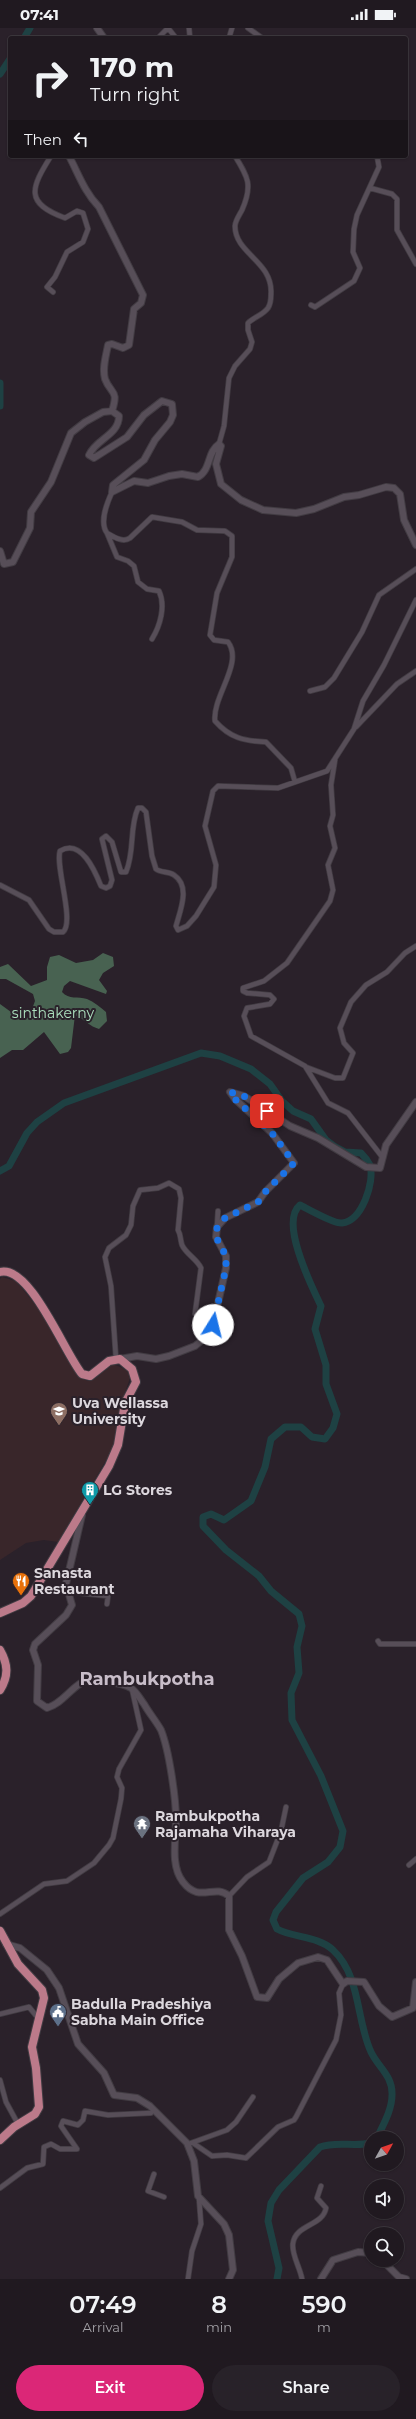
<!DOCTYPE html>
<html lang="en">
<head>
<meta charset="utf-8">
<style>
  body { margin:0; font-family:Montserrat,sans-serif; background:#282229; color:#f1f3f6; height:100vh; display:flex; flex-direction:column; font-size:15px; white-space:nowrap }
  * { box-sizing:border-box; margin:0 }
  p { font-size:13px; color:#a2a0a5 }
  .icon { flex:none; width:22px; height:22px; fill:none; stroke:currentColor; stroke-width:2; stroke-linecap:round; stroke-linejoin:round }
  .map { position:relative; height:2251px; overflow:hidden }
  .sheet { display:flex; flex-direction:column; background:#201920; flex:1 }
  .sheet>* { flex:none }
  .banner { position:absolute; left:8px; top:8px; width:400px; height:122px; border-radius:4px; box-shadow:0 1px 3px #0004,0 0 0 1px #3d383e; background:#201920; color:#f1f3f6; overflow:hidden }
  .needle { width:26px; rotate:50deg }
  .fabs { position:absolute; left:364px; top:2103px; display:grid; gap:8px }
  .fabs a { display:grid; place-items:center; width:40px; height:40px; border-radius:50%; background:#201920; box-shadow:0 1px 3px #0004,0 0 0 1px #3d383e; font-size:20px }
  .pin { position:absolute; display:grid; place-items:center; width:34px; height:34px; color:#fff; margin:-17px; border-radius:8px; box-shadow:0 2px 6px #0006 }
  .me { position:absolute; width:44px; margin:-22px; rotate:9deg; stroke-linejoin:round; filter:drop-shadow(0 0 3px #0008) }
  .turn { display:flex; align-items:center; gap:14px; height:84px; padding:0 16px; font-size:18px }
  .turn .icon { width:52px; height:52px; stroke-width:2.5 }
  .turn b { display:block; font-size:28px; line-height:34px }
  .then { display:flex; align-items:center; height:38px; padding:0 16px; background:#0003; gap:8px; font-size:15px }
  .eta { display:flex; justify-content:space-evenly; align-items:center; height:68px; text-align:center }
  .eta b { font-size:24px; font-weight:600; line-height:28px }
  .action { display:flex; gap:8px; margin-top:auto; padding:8px 16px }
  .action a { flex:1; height:46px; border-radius:24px; background:#db2777; color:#fff; font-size:16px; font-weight:600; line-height:46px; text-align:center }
  .action a+a { background:#282229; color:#f1f3f6 }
  .status { display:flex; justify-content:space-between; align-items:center; height:28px; padding:0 20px; background:#201920; direction:ltr }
  .status svg { height:11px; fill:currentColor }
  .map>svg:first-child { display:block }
  .education { fill:#39262a }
  .forest { fill:#486251 }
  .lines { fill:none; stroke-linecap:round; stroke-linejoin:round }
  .river { stroke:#1e4143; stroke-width:7 }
  .minor-casing { stroke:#423c43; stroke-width:6 }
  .tertiary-casing { stroke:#423c43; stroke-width:8 }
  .trunk-casing { stroke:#423c43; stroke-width:10 }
  .minor { stroke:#574e58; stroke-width:4.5 }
  .tertiary { stroke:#574e58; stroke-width:6 }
  .trunk { stroke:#bc7a8a; stroke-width:8 }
  .route { stroke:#1a73e8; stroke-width:7; stroke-dasharray:0 12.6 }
  .labels { text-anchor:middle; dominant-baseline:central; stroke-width:4; stroke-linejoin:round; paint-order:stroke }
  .park-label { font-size:14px; fill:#ace0be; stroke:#2a212a }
  .poi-label { font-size:14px; font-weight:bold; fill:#dcd7dd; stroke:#2a212a; text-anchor:start }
  .district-label { font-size:18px; font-weight:bold; fill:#c8bdc9; stroke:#2a212a }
</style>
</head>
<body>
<div class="status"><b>07:41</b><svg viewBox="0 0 49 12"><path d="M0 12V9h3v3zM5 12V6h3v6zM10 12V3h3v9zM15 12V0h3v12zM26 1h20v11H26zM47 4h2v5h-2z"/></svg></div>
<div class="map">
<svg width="416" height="2251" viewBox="0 0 416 2251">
  <rect width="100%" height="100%" fill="#2a212a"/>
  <path class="education" d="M2,1249L16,1253L43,1286L64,1327L81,1350L88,1353L93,1352L113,1336L127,1342L130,1350L120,1379L115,1417L58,1514L44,1512L26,1515L0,1532V1251Z"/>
  <path class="forest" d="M103,925L113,929L114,938L103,945L99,952L107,963L106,966L70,953L64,958L62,964C69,972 78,968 87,971C94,974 100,979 106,984L107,993L99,1001C89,998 84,991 75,987L71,1020L68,1024L60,1026L44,1004L23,1022H12L0,1030V976L22,992L29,989L35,973L33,966L6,951H0V939L8,936L31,958L47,952V939L50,929L59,927L76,935L93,932Z"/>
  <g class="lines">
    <path class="river" d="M24,10L30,0
      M0,46L10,31
      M0,355V378
      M0,1143L9,1138L27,1105L37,1094L64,1075L201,1025L220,1028L251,1041L270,1056L282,1073L293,1083L311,1091L326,1112L334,1118L345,1124L361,1125C364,1128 368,1133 370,1137C375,1154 362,1193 342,1195C334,1196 308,1181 300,1177C279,1194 312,1259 321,1278L315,1301L326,1337V1356L337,1386L333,1400L325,1411L312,1409L301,1399H285L271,1411L265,1439L251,1473L224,1492L211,1486L203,1489V1498L226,1522L259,1548L271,1563L299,1586L302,1598L297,1619L299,1645L291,1665L292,1692L321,1748L343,1803L340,1819L328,1834L303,1850L276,1884L273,1892L277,1901C294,1910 318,1908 333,1922C361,1948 356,1992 371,2024C378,2039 393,2048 392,2067C392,2082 383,2097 377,2110
      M277,2251L279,2240L268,2193L271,2175L279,2162L320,2119C336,2113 354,2119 371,2115"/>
    <defs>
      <path id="minor" d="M189,0L190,10
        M248,0L262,10
        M158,10L168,0L176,10
        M229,10L232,0
        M51,128C31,160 24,175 65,190L77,183L83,185L88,201L83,214L67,224L55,249L47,259L53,264
        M370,160L392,166L397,171V202L416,236
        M311,277L315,279L354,253L360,240L353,224L354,201L357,187L379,139L377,128
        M219,416L224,398L229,350L235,338L250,321L252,314L248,302V295C254,289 263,287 268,280C270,277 271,270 271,266C273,233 235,226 235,198C235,193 240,186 242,182C253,157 248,149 235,128
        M112,464C107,475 99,494 107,505C114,509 123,515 130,510L152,489L182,494L197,502L225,503L232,508V529L217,565L210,607L214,612L228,614C244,635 212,669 215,693C230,710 244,713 266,714L291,740L295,754
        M107,505L117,529L128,533L134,538L138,554L147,561L159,563C166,578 160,598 152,611
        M310,663L325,659L334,650L362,604L379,567L416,541
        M356,699L397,656L416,643
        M335,732L331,757L333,787L330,798L335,820L328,837L333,862L330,873L287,935L264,953L243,960V963L247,965L270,967L274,971L270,976L247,980L244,988L251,1008L305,1038L328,1075L348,1085L383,1130
        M0,857L29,872L49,901L54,904H63C75,894 55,838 60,823C81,810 95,843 101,858L106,860L110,858L112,852L102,811L106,808L112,814L121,844H126C135,823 129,800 138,780H142L146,784L152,828L156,841C161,845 168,843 174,847C191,858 180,883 176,898L178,902L187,898L196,888L214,859L216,837L205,798L213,763L218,758L278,760L327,743L354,701L363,673L384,637L416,572
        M306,1039L335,1050H343L353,1025L344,1015L340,1000L351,974L366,957L387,944L405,925L416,918
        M217,1199L218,1183
        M116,1331L111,1258L105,1229L109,1220L126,1207L131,1197L133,1178L140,1162L158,1160L169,1155L179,1161L181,1170L178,1202C181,1207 180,1211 182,1217C186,1226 197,1231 201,1240L195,1286
        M79,1565L108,1568L107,1576
        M378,1613L380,1616H416
        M409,1837L416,1831
        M229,1868L247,1849L269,1834L281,1803L286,1779
        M0,1886L44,1856L67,1853L94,1835L109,1817L113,1810L121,1771L122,1760L117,1749L119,1741L141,1702L132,1661
        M0,1986L29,1979L38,1990
        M0,2052L6,2074L18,2096
        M191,2115L227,2102L236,2094L253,2069
        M193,2115L212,2128L227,2127L246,2130L278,2099L294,2092L296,2089L336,2012L341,1987L339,1965L343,1956
        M154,2146L148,2163L164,2169
        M0,2160L27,2140L43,2136L44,2119L51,2116L60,2121H77L61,2098L63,2093L78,2097L83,2092L85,2083L108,2087L151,2085
        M188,2251L192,2223L201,2196L199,2170
        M302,2251C300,2239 291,2226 293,2215C296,2196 323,2198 326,2180L317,2170L321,2158"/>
      <path id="tertiary" d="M97,0L104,10
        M69,128C79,147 84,163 99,179L143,267L141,275L134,281L129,317L123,320L112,316L108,317C106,328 102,340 105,351C111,367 119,361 112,383
        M0,523L4,536L13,534L30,500L31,484L51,454L71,405L85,394L103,384L112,383L119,388C119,407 96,411 89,427L94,430L127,409L144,387L162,373L172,376L173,387L170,394L155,412L144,432L113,457L112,464L134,453L148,455L169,448L182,446L198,449C211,442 207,424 219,416L221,418L216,436L221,456L241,472L263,482L296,485L314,481L344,469L359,467L386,459L394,460L400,466L404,492L416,517
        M120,1331L137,1328L156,1331L169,1328L195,1318L207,1308L213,1297L226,1240V1228L216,1209L217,1199L225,1190L258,1174L265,1164L294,1135L272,1105L235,1071L230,1064L244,1068L290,1098L318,1110L366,1139L380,1140L386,1117L416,1074
        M82,1487L66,1556L72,1577L66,1587L35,1616L33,1622L38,1637L37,1673L47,1680C65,1675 74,1653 92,1651C97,1651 103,1653 107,1654C115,1655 124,1656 131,1660C137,1664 140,1671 144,1676C149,1685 156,1693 161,1702C169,1722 176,1770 176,1792C176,1811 170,1838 183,1854C200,1876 214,1855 229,1868V1902L242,1928L257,1969L267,1970L279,1951L298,1935L318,1929L327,1932L343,1956L347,1953L364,1954L379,1978L392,1989L413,1980L416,1954
        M6,1916L20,1920L47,1942L59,1960L78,2016L104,2045L114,2067L137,2070L150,2078L187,2115L194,2133L198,2168L224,2196L229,2207L233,2242L229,2251
        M382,2232L399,2249L406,2251
        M321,2251L333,2232L358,2224L371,2225"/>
      <path id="trunk" d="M0,1244C30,1236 65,1326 82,1346L90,1348L109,1333L120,1331L132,1341L136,1354L125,1375L118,1417L109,1438L31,1568L23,1575L0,1585
        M0,1622C8,1636 9,1648 0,1662
        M0,1903L18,1936L42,1962L44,1970L32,2019L36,2040L39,2079L35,2086L14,2099L0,2112"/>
    </defs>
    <use href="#minor" class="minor-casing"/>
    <use href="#tertiary" class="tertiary-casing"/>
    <use href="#trunk" class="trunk-casing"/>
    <use href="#minor" class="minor"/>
    <use href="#tertiary" class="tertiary"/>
    <use href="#trunk" class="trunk"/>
  </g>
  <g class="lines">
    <path class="route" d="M213,1297L226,1240V1228L216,1209L217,1200L225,1190L258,1174L265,1164L294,1135L272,1105L235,1071L230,1064L244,1068L267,1083"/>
  </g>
  <defs>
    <symbol id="university-pin" viewBox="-11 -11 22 30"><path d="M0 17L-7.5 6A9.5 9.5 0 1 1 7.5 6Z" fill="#8d6e63" stroke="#2a212a"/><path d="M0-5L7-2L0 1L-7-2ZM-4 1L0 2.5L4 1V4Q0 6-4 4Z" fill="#fff"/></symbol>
    <symbol id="building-pin" viewBox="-11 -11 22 30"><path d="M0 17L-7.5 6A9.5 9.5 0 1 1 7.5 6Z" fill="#0f9aa8" stroke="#2a212a"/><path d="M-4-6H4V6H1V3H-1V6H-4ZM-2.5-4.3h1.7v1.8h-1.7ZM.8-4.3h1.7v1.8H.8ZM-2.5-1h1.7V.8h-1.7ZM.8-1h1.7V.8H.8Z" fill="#fff"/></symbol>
    <symbol id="restaurant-pin" viewBox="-11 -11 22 30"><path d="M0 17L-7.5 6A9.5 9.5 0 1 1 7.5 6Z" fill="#e8710a" stroke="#2a212a"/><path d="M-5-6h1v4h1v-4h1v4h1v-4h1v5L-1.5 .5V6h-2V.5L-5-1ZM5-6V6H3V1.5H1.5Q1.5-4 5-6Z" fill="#fff"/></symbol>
    <symbol id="temple-pin" viewBox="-11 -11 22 30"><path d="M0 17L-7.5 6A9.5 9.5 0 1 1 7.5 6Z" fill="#6b7280" stroke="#2a212a"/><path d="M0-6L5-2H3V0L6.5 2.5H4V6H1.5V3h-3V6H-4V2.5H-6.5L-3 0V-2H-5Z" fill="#fff"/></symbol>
    <symbol id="civic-pin" viewBox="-11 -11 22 30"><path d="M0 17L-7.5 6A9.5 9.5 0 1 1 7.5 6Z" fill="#5c6f8a" stroke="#2a212a"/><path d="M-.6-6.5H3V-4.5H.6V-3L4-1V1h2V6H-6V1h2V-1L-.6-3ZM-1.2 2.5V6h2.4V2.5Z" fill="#fff"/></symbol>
  </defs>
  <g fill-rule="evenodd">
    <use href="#university-pin" x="49" y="1373" width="20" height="27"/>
    <use href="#building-pin" x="80" y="1452" width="20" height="27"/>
    <use href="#restaurant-pin" x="11" y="1543" width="20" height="27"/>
    <use href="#temple-pin" x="132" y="1786" width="20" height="27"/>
    <use href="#civic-pin" x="48" y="1974" width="20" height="27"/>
  </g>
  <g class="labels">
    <g class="park-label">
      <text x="53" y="985">sinthakerny</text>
    </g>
    <g class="poi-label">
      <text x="72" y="1375">Uva Wellassa<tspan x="72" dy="16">University</tspan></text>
      <text x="103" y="1462">LG Stores</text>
      <text x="34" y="1545">Sanasta<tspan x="34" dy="16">Restaurant</tspan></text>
      <text x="155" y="1788">Rambukpotha<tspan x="155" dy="16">Rajamaha Viharaya</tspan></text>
      <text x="71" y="1976">Badulla Pradeshiya<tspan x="71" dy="16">Sabha Main Office</tspan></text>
    </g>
    <g class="district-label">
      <text x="147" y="1651">Rambukpotha</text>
    </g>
  </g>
</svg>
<div class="fabs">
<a><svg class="needle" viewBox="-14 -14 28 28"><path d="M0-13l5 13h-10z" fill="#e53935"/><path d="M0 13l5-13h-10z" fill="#a2a0a5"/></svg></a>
<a><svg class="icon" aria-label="sound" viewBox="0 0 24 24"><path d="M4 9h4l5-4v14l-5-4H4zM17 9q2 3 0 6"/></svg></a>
<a><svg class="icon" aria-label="search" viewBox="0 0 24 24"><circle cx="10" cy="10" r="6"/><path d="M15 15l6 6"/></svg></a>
</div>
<div class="pin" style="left:267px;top:1083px;background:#d93025"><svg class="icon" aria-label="arrive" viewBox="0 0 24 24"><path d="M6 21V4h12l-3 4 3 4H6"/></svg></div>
<svg class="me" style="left:213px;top:1297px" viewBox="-20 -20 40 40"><circle r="19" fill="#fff"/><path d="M0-13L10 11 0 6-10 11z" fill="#1a73e8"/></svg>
<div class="banner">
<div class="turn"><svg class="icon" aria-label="right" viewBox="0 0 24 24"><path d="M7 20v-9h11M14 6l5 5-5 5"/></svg><div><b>170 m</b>Turn right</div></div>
<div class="then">Then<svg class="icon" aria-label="left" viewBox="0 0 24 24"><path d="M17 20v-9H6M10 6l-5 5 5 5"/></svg></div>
</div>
</div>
<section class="sheet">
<div class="eta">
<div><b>07:49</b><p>Arrival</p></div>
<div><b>8</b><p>min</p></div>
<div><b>590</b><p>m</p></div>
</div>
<div class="action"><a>Exit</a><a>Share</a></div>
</section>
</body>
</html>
